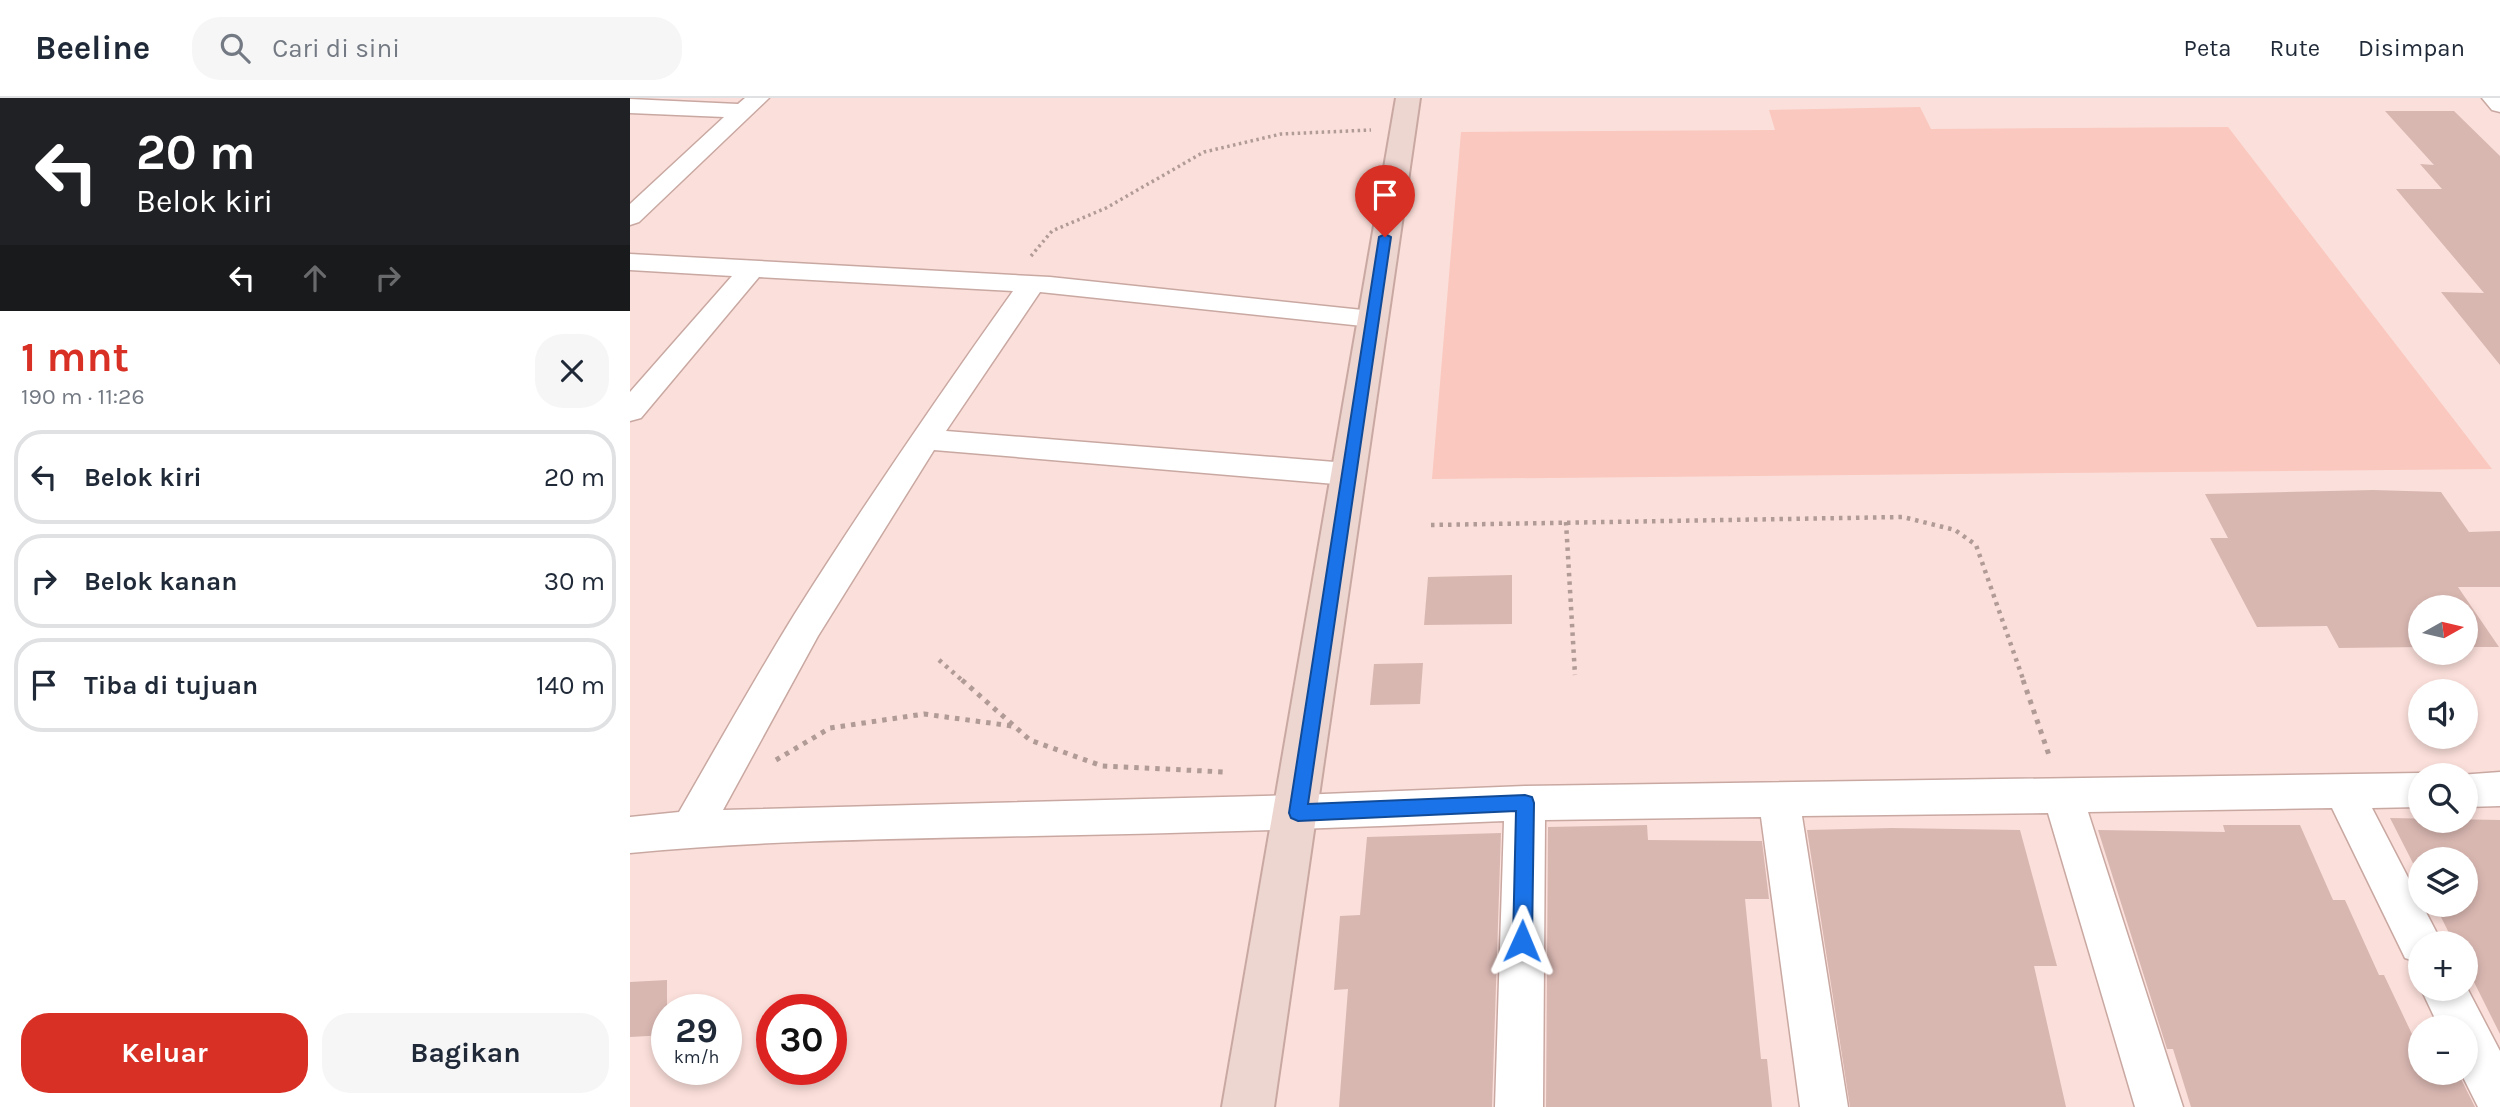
<!DOCTYPE html>
<html lang="id">
<head>
<meta charset="utf-8">
<style>
  body { margin:0; font-family:Karla,sans-serif; background:#f6f6f7; color:#1f2937; height:100vh; display:flex; flex-direction:column; font-size:26px; white-space:nowrap }
  * { box-sizing:border-box; margin:0 }
  p { font-size:23px; color:#747a83 }
  .icon { flex:none; width:38px; height:38px; fill:none; stroke:currentColor; stroke-width:2; stroke-linecap:round; stroke-linejoin:round }
  .map { position:relative; flex:1; overflow:hidden }
  .details { display:flex; flex-direction:column; background:#fff; width:630px }
  .details>* { flex:none }
  .hud { background:#202124; color:#fff; overflow:hidden }
  .needle { width:46px; rotate:82deg }
  .fabs { position:absolute; left:1778px; top:497px; display:grid; gap:14px }
  .fabs a { display:grid; place-items:center; width:70px; height:70px; border-radius:50%; background:#fff; box-shadow:0 4px 10px #0003; font-size:35px }
  .speed { position:absolute; left:21px; top:896px; display:flex; gap:14px; font-size:35px; font-weight:700; text-align:center }
  .speed>* { display:grid; place-content:center; width:91px; height:91px; border-radius:50%; background:#fff; box-shadow:0 4px 10px #0003; line-height:1 }
  .speed small { font-size:18px; font-weight:400 }
  .speed .limit { border:10px solid #d22; background:#fff; color:#111 }
  .pin { position:absolute; display:grid; place-items:center; width:60px; height:60px; color:#fff; margin:-72px -30px; border-radius:50% 50% 50% 0; rotate:-45deg; box-shadow:0 0 7px #0007 }
  .pin .icon { rotate:45deg }
  .me { position:absolute; width:77px; margin:-38px; rotate:1deg; stroke-linejoin:round; filter:drop-shadow(0 0 5px #0008) }
  .turn { display:flex; align-items:center; gap:24px; height:147px; padding:0 21px; font-size:32px }
  .turn .icon { width:91px; height:91px; stroke-width:2.5 }
  .turn b { display:block; font-size:49px; line-height:60px }
  .lanes { display:flex; align-items:center; height:66px; padding:0 21px; background:#0003; justify-content:center; gap:35px; direction:ltr }
  .lanes .off { opacity:.35 }
  .round { display:grid; place-items:center; flex:none; width:74px; height:74px; border-radius:28px; background:#f6f6f7 }
  .summary { display:flex; align-items:center; justify-content:space-between; height:119px; padding:0 21px }
  h1 { font-size:42px; font-weight:700; line-height:52px; color:#d93025 }
  .cta { display:flex; gap:14px; margin-top:auto; padding:14px 21px }
  .cta a { flex:1; height:80px; border-radius:28px; background:#d93025; color:#fff; font-size:28px; font-weight:700; line-height:80px; text-align:center }
  .cta a+a { background:#f6f6f7; color:#1f2937 }
  ul { padding:0; list-style:none }
  li { display:flex; align-items:center; gap:21px; height:94px; margin:0 14px 10px; padding:0 7px; border:4px solid #e0e1e3; border-radius:28px }
  li div { flex:1 }
  li b { display:block; font-size:26px }
  li em { font-style:normal }
  header { display:flex; align-items:center; gap:42px; box-sizing:border-box; height:98px; padding:0 35px; background:#fff; border-bottom:2px solid #e0e1e3 }
  header strong { font-size:33px }
  nav { display:flex; gap:38px; margin-inline-start:auto; font-size:24px }
  .search { width:490px; height:63px; background:#f6f6f7; display:flex; align-items:center; gap:18px; box-sizing:border-box; padding:0 24px; border-radius:28px; color:#747a83; font-size:26px }
  main { display:flex; flex:1; min-height:0 }
  .map>svg:first-child { display:block }
  .green { fill:#fac8be }
  .building { fill:#d9b7b1 }
  .lines { fill:none; stroke-linecap:round; stroke-linejoin:round }
  .street-casing { stroke:#c9a8a2; stroke-width:3 }
  .secondary-casing { stroke:#c9a8a2; stroke-width:4 }
  .path-far2 { stroke:#b19b97; stroke-width:3.5; stroke-dasharray:2.5 3.5; stroke-linecap:butt }
  .path-far1 { stroke:#b19b97; stroke-width:4.5; stroke-dasharray:3.5 5; stroke-linecap:butt }
  .path { stroke:#b19b97; stroke-width:5; stroke-dasharray:4.5 6; stroke-linecap:butt }
  .street { fill:#fff; fill-rule:evenodd }
  .secondary { fill:#edd5d0; fill-rule:evenodd }
  .route { fill:#1a73e8; stroke:#114b97; stroke-width:2 }
</style>
</head>
<body>
<header>
<strong>Beeline</strong>
<div class="search"><svg class="icon" aria-label="search" viewBox="0 0 24 24"><circle cx="10" cy="10" r="6"/><path d="M15 15l6 6"/></svg>Cari di sini</div>
<nav><a>Peta</a><a>Rute</a><a>Disimpan</a></nav>
</header>
<main>
<section class="details">
<div class="hud">
<div class="turn"><svg class="icon" aria-label="left" viewBox="0 0 24 24"><path d="M17 20v-9H6M10 6l-5 5 5 5"/></svg><div><b>20 m</b>Belok kiri</div></div>
<div class="lanes"><svg class="icon" aria-label="left" viewBox="0 0 24 24"><path d="M17 20v-9H6M10 6l-5 5 5 5"/></svg><svg class="icon off" aria-label="ahead" viewBox="0 0 24 24"><path d="M12 20V5M6 11l6-6 6 6"/></svg><svg class="icon off" aria-label="right" viewBox="0 0 24 24"><path d="M7 20v-9h11M14 6l5 5-5 5"/></svg></div>
</div>
<div class="summary"><div><h1>1 mnt</h1><p>190 m · 11:26</p></div><a class="round"><svg class="icon" aria-label="close" viewBox="0 0 24 24"><path d="M6 6l12 12M18 6L6 18"/></svg></a></div>
<ul>
<li><svg class="icon" aria-label="left" viewBox="0 0 24 24"><path d="M17 20v-9H6M10 6l-5 5 5 5"/></svg><div><b>Belok kiri</b></div><em>20 m</em></li>
<li><svg class="icon" aria-label="right" viewBox="0 0 24 24"><path d="M7 20v-9h11M14 6l5 5-5 5"/></svg><div><b>Belok kanan</b></div><em>30 m</em></li>
<li><svg class="icon" aria-label="arrive" viewBox="0 0 24 24"><path d="M6 21V4h12l-3 4 3 4H6"/></svg><div><b>Tiba di tujuan</b></div><em>140 m</em></li>
</ul>
<div class="cta"><a>Keluar</a><a>Bagikan</a></div>
</section>
<div class="map">
<svg width="1870" height="1009" viewBox="0 0 1870 1009">
  <rect width="100%" height="100%" fill="#fbdfda"/>
  <path class="green" d="M1290,9L1301,31L1598,29L1862,371L802,381L831,34L1145,32L1139,12Z"/>
  <path class="building" d="M1755,13H1824L1870,58V267L1811,194L1854,195L1766,91H1812L1790,66L1804,67Z
    M1743,392L1811,394L1839,434L1870,433V489H1828L1869,549H1836V509H1790V549L1709,550L1697,528L1627,529L1580,440H1598L1575,396Z
    M882,477V526L794,527L798,479Z
    M793,565L790,606L740,607L744,566Z
    M1760,720L1870,722V936L1836,868V845H1824L1805,807H1836V761H1790V779Z
    M1017,727L1018,742L1132,743L1139,801H1115L1131,961H1137L1142,1009H916L918,729Z
    M1593,727H1670L1703,802H1715L1749,877H1754L1790,953V975H1828L1845,1009H1561L1543,951H1537L1468,732L1595,734Z
    M1262,730L1390,732L1427,868H1404L1436,1009H1220L1177,732Z
    M871,735L862,1009H709L718,891L704,892L710,818L730,817L737,739Z
    M37,882V937L0,939V884Z"/>
  <g class="lines">
    <defs>
      <path id="street" d="M115,0H139L9,124L0,127V106L94,19L0,15V1L108,6Z
        M1852,0H1870V14L1862,12Z
        M0,156L420,179L742,213L752,215L756,221L752,227L742,229L410,194L316,333L717,365L728,368L733,376L728,384L717,387L304,352L188,538L93,712L668,697L895,688L1790,675L1797,677H1790V709L1742,710L1812,845H1790V865L1775,860L1702,710L1458,714L1553,1009H1505L1418,715L1172,718L1218,1009H1170L1131,719L915,722L913,1009H865L874,723C717,730 560,735 403,738C268,741 134,742 0,755V719L49,714C87,648 124,582 164,517C234,406 307,300 383,193L129,179L11,320L0,323V294L102,178L0,172Z
        M1870,674V708L1836,709V677H1829Z
        M1836,888L1870,953V1009H1848L1831,975H1836V929H1809L1791,891H1836Z"/>
      <path id="secondary" d="M766,0H790L644,1009H592Z"/>
    </defs>
    <use href="#street" class="street-casing"/>
    <use href="#secondary" class="secondary-casing"/>
    <path class="path-far2" d="M401,158L422,133L476,110L574,54L651,36L741,32"/>
    <path class="path-far1" d="M936,424L945,577
      M801,427L1273,419L1325,432L1346,447L1394,584
      M309,562L334,584"/>
    <path class="path" d="M332,582L400,642L472,668L595,674
      M1393,582L1420,660
      M146,662L200,630L294,616L382,628"/>
    <use href="#street" class="street"/>
    <use href="#secondary" class="secondary"/>
  </g>
  <path class="route" d="M755,136L761,139L678,706L895,697L902,699L904,705L902,843L900,850L892,852L885,850L883,843L886,713L668,723L661,720L659,715L749,139Z"/>
</svg>
<div class="fabs">
<a><svg class="needle" viewBox="-14 -14 28 28"><path d="M0-13l5 13h-10z" fill="#e53935"/><path d="M0 13l5-13h-10z" fill="#747a83"/></svg></a>
<a><svg class="icon" aria-label="sound" viewBox="0 0 24 24"><path d="M4 9h4l5-4v14l-5-4H4zM17 9q2 3 0 6"/></svg></a>
<a><svg class="icon" aria-label="search" viewBox="0 0 24 24"><circle cx="10" cy="10" r="6"/><path d="M15 15l6 6"/></svg></a>
<a><svg class="icon" aria-label="layers" viewBox="0 0 24 24"><path d="M12 4l9 5-9 5-9-5zM3 14l9 5 9-5"/></svg></a>
<a>+</a>
<a>−</a>
</div>
<div class="speed"><div>29<small>km/h</small></div><div class="limit">30</div></div>
<div class="pin" style="left:755px;top:139px;background:#d93025"><svg class="icon" aria-label="arrive" viewBox="0 0 24 24"><path d="M6 21V4h12l-3 4 3 4H6"/></svg></div>
<svg class="me" style="left:892px;top:843px" viewBox="-20 -20 40 40"><path d="M0-17L14 15 0 8-14 15z" fill="#1a73e8" stroke="#fff" stroke-width="4"/></svg>
</div>
</main>
</body>
</html>
